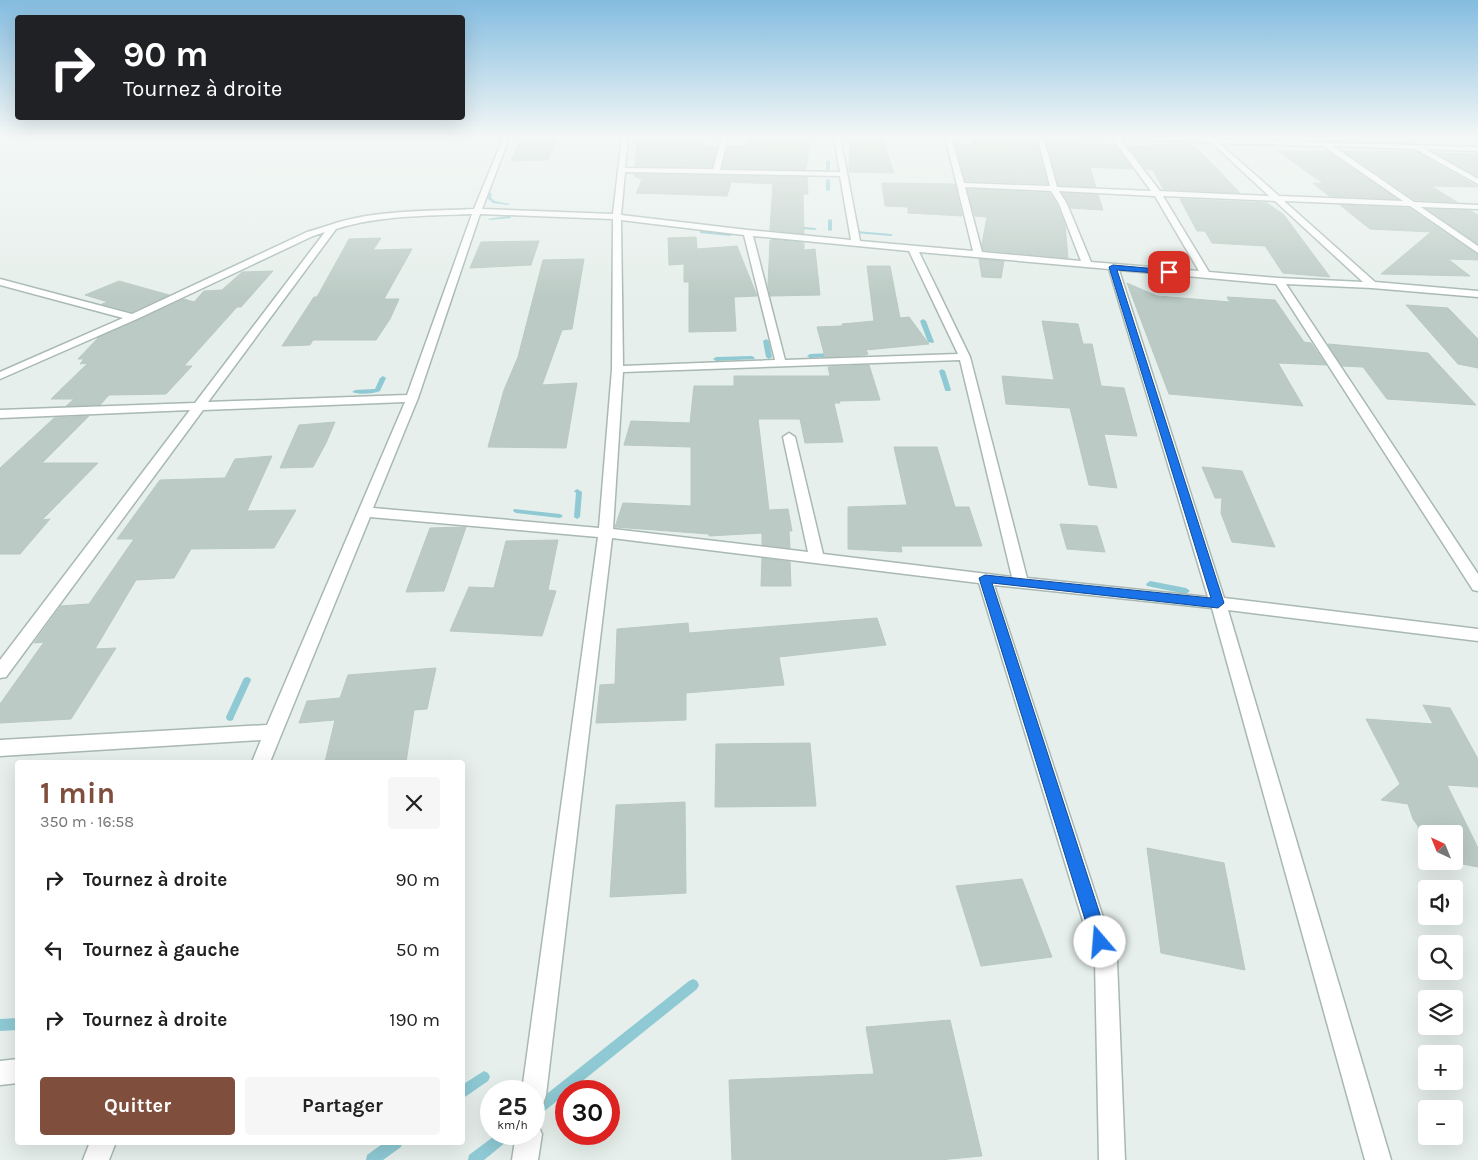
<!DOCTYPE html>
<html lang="fr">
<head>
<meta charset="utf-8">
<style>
  body { margin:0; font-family:Karla,sans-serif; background:#f6f6f6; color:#222; height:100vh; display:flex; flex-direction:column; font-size:19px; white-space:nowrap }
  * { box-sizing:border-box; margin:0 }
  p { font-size:16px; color:#767676 }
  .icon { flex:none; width:28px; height:28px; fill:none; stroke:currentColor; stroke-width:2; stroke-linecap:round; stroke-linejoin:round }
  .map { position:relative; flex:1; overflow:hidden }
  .details { position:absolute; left:15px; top:760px; width:450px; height:385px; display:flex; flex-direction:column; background:#fff; border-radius:5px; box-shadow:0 5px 20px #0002 }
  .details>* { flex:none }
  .top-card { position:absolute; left:15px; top:15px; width:450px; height:105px; border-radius:5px; box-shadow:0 5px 20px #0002; background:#202124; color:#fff; overflow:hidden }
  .needle { width:32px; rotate:317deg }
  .fabs { position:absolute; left:1418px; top:825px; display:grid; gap:10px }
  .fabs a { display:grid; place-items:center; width:45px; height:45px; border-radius:5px; background:#fff; box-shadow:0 5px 20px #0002; font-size:25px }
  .speed { position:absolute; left:480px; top:1080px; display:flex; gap:10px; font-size:25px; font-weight:700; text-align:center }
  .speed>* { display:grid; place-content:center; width:65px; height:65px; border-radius:50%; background:#fff; box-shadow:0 5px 20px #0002; line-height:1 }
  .speed small { font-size:12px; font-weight:400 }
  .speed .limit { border:8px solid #d22; background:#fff; color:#111 }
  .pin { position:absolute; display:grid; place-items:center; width:42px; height:42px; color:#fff; margin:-21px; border-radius:10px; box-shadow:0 2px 8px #0006 }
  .me { position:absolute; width:55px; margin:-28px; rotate:342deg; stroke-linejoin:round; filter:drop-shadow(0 0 4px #0008) }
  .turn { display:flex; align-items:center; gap:18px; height:105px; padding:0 25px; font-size:22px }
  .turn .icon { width:65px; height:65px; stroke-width:2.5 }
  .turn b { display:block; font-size:35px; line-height:42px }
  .round { display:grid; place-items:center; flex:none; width:52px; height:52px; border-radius:5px; background:#f6f6f6 }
  .head { display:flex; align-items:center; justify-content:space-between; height:85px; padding:0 25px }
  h1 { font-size:30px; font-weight:700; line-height:38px; color:#804e3d }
  .button { display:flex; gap:10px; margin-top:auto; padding:10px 25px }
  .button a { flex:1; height:58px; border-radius:5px; background:#804e3d; color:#fff; font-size:20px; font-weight:700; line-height:58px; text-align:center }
  .button a+a { background:#f6f6f6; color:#222 }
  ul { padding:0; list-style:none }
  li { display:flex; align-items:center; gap:15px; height:70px; padding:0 25px }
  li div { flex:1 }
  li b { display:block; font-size:19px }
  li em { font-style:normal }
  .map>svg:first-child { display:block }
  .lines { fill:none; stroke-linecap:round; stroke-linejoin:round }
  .stream { fill:#8ec9d4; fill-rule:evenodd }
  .building { fill:#bbcac4; stroke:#b8c9c2 }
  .street-casing { stroke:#a8b8b2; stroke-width:3 }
  .street { fill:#fff; fill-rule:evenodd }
  .route { fill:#1a73e8; stroke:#114b97 }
</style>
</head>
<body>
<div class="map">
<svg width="1478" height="1160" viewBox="0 0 1478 1160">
  <rect width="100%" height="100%" fill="#e6efeb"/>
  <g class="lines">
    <path class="stream" d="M828,160L830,161V169L828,170L829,172H803L801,171L803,170H827L826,169V161Z
      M714,161L717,162L713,170H711Z
      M732,168L757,169L759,170L757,171L731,170Z
      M828,179L830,180V190L828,191L826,190V180Z
      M490,193H492L491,198L495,201L510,204L508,205L493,203L487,198Z
      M509,216L511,217L510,218L490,220L488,219Z
      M830,219L832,220V230L830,231L828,230V220Z
      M793,226L815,228L817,229L815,230L792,228V226Z
      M701,231L730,234L732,235L730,236L700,233V231Z
      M856,231L891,234L893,235L891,236L855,233V231Z
      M774,238L802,240L804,241L802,242L772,240V238Z
      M923,319L926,321L934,342L933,343L928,342L920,321Z
      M766,339L769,341L772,357L769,359L766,357L763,341Z
      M833,353L835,354V356L810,358L807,356L810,354Z
      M752,356L755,358L754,359L716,361L713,359L716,357Z
      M942,369L945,371L951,390L950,391H946L945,390L939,371Z
      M383,376L386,378L380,391C373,394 359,395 352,392L355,390L375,389L380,378Z
      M577,489L582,492L580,517L577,519L574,517L576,493L574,491Z
      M514,509L560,514L563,516L560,518L516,513L513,511Z
      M1150,581L1186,588L1190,591L1186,594L1147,586L1146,584Z
      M247,677L250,678L251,680L234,717L233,720L230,721L227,720L226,717L243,680L244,678Z
      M693,979L697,981L699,985L697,989L570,1091H566V1094L538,1116L534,1118V1104L689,981Z
      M18,1018V1030L0,1031V1019Z
      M484,1071L488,1073L490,1077L488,1081L462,1099V1085Z
      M497,1134H513L511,1138L484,1160H468L469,1155Z
      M385,1142H402L401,1147L383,1160H366L367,1155Z"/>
  </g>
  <path class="building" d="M641,136H664V140L704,139V147L717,146L712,167L635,166L637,141H641Z
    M749,136H769V140H810L806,170L722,168L728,146H747Z
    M850,136H882L894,173L849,172Z
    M971,136L1036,138L1048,184L965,181L955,144L973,145Z
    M521,138H557L548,160L511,161Z
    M1046,139L1068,140L1069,143L1115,145L1132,169L1090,167L1096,187L1058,185Z
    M1148,145H1194L1240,193L1163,189L1153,170L1146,169L1128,146L1150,147Z
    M1278,151H1327L1397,199L1329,196L1313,183L1324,184Z
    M1344,151L1417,152L1478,187L1431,186L1457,202L1415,200Z
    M1435,153L1478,154V177Z
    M634,174L807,177L808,194H803L804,234L770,230L773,184L731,182L727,196L636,193L642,180L634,176Z
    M882,183L955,184L962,216L908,213V207L885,206Z
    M967,189L1050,193L1057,205L1065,225L1068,258L983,250L982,244L987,217L975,216Z
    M1062,193L1098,195L1103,210L1071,208Z
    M1180,199L1267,203L1284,215L1330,277L1283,273L1265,246L1212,243L1205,231H1197Z
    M1340,205L1409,208L1478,255V260L1448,259L1470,276L1381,274L1431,232L1370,229Z
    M1427,209L1471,211L1478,215V244Z
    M696,237L697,249L737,246L757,296L734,297L736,331L689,332V282H684V264L669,265L668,238Z
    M381,238L373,250L412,249L384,299H399L390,319L376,340H313L310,345L282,346L314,297H317L349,239Z
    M770,240L804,243V250L815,249L820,295L770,296L768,285Z
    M539,241L531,265L470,268L481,242Z
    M584,259L572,329L562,330L542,385L577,383L566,448L488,447L504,390L518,357L543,260Z
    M979,259L1004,261L1001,278L982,277Z
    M867,266H890L900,318L909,317L929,344L866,350L868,354L866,355L825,357L817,327L842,326V324L874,321Z
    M273,271L241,307H237L184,366H192L166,394L109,395L100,405L66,406L74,399H51L88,363L80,364L84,359H78L99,337L184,299L194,302L204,291L222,290L242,272Z
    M119,281L169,295L132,312L102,304L108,302L85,295Z
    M1127,283L1157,296L1230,302L1227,297L1275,300L1304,342L1311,343L1326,365L1278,363L1303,406L1169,394Z
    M1406,305L1448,308L1478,339V368L1458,364Z
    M1042,321L1078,324L1083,344H1092L1101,386L1124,388L1137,436L1104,434L1117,488L1089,485L1070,408L1006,404L1002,376L1054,380Z
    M1328,344L1428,353L1476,405L1387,399L1363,367L1342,366Z
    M869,365L880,400L839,401L840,403H834L843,442L805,443L800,419H758L769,510L788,509L792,531H789L790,548L762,545V533L709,536V534L615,527L623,503L691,506V447L624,445L631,421L690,423L694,386H734V376H830L828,367Z
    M89,416L42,463H98L42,520L50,519L20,554H0V468L54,418Z
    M335,422L326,443L313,467L280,468L299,425Z
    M894,447H937L955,507H969L982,546H901L902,552L848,549V507L907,505Z
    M272,456L247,511L296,510L274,548L191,549L174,578L136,580L95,649L116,648L71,719L0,723V704L44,642L34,643L61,606L89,604L134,539H117L160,480L225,478L235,459Z
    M1202,467L1242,471L1275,547L1232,542L1221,513L1222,498H1215Z
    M1060,524L1097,526L1105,552L1067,549Z
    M466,527L444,591L406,592L430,528Z
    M558,540L548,590L556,591L542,636L450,631L469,587L494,588L506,541Z
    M762,558L790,562L791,586H761Z
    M877,618L886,645L779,657L784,685L686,693V720L596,723L600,685L615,684L617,629L688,623L689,633Z
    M436,668L427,709L414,710L406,762H325L335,720L299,723L307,701L340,698L348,675Z
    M1423,705L1450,708L1478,759V787L1447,785L1478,848V867L1447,861H1454V834H1426V844L1419,836L1418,826L1413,819L1408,804L1381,800L1400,784L1366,719L1433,724Z
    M810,743L816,806L715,807L716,744Z
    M685,802L686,893L610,897L616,805Z
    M1147,848L1224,863L1245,970L1161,953Z
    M1022,879L1052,957L981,966L956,886Z
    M950,1020L982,1156L939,1160H732L729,1080L874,1074L866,1027Z"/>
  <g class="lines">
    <defs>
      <path id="street" d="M504,136H510L482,209L613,214L622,136H628L625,168L713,169L722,136H728L720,170L840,172L834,136H840L860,241L973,251L945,136H951L964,183L1050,186L1037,136H1043L1057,187L1151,191L1113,139L1074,138L1071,136L1207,138L1205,136H1212L1215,139L1478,147V151L1425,149L1478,179V184L1415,149L1333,146L1414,202L1478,205V209L1421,207L1478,246V253L1410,206L1284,201L1375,282L1478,291V297L1372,288L1286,284L1478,574V591L1473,590L1276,284L1119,270L1224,598L1478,629V641L1228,610L1391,1160H1365L1212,608L994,585L1117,960L1125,1160H1099L1095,960L979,583L612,538L546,1095L543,1104L534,1107V1091H522L598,537L370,517L270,762H252L261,740L0,756V740L267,725L405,402L203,410L6,677L0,678V660L190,410L0,418V410L195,403L325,232L313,236L137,319L0,379V372L123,318L0,285V279L132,314L307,232C322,228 336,222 351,219C391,210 433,211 474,209ZM1120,139L1211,142L1269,196L1160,191ZM1219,143L1323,146L1403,201L1279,196ZM625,172L840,176L851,240L748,230L621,215ZM965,187L1051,191L1059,204L1081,261L982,252ZM1059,191L1155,196L1199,271L1091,262L1067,204ZM1163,196L1275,201L1363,282L1279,278L1209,272ZM472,214L407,395L208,402L336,229C380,215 427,216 472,214ZM480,214L613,219L612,369L599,528L373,508L418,398ZM621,220L744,235L775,360L623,366ZM753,236L909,251L958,354L785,360ZM919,252L1109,269L1208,597L1027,578L970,357ZM960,360L1012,577L823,554L795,437L789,433L783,437L808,552L613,529L623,372Z
        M1470,136H1478V141Z
        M18,1059V1083L0,1085V1061Z
        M534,1123L538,1125L542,1134L538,1160H512L516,1134H534Z
        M90,1142H116L109,1160H83Z"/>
    </defs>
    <use href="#street" class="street-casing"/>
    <use href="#street" class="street"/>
  </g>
  <linearGradient id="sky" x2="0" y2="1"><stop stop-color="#84bce0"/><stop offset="0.46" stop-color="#f4f8f6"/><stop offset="1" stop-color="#f4f8f6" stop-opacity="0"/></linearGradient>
  <rect width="1478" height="298" fill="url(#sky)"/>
  <path class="route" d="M1113,265L1169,270L1172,272L1169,274L1117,270L1224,603L1218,608L992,583L1109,942L1106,948L1100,950L1094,948L1092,942L979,578L985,575L1211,598L1109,267Z"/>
</svg>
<div class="fabs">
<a><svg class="needle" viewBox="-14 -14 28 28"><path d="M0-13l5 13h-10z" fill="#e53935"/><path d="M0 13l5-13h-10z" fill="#767676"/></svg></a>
<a><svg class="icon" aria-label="sound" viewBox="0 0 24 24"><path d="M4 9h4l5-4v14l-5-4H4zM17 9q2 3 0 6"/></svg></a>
<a><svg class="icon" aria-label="search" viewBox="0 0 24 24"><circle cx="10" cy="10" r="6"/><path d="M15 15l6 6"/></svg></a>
<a><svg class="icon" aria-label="layers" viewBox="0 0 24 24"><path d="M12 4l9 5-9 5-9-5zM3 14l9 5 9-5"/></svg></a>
<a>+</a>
<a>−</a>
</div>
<div class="speed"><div>25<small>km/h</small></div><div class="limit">30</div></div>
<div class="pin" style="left:1169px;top:272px;background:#d93025"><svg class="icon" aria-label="arrive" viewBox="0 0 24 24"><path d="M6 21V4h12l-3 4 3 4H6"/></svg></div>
<svg class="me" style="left:1100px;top:942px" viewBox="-20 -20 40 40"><circle r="19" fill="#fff"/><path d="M0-13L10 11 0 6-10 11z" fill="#1a73e8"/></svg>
<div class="top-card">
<div class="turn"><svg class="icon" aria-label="right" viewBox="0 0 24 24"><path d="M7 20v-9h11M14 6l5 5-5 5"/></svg><div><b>90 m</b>Tournez à droite</div></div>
</div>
<section class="details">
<div class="head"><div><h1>1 min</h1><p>350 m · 16:58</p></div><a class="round"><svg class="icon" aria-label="close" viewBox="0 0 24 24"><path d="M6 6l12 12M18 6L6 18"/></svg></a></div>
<ul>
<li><svg class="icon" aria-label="right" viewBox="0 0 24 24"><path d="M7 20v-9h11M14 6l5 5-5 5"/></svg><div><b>Tournez à droite</b></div><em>90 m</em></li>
<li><svg class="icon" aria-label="left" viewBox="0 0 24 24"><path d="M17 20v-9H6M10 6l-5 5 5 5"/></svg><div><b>Tournez à gauche</b></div><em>50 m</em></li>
<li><svg class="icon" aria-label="right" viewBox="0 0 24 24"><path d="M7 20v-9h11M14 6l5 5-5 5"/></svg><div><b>Tournez à droite</b></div><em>190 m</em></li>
</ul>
<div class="button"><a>Quitter</a><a>Partager</a></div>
</section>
</div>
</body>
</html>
